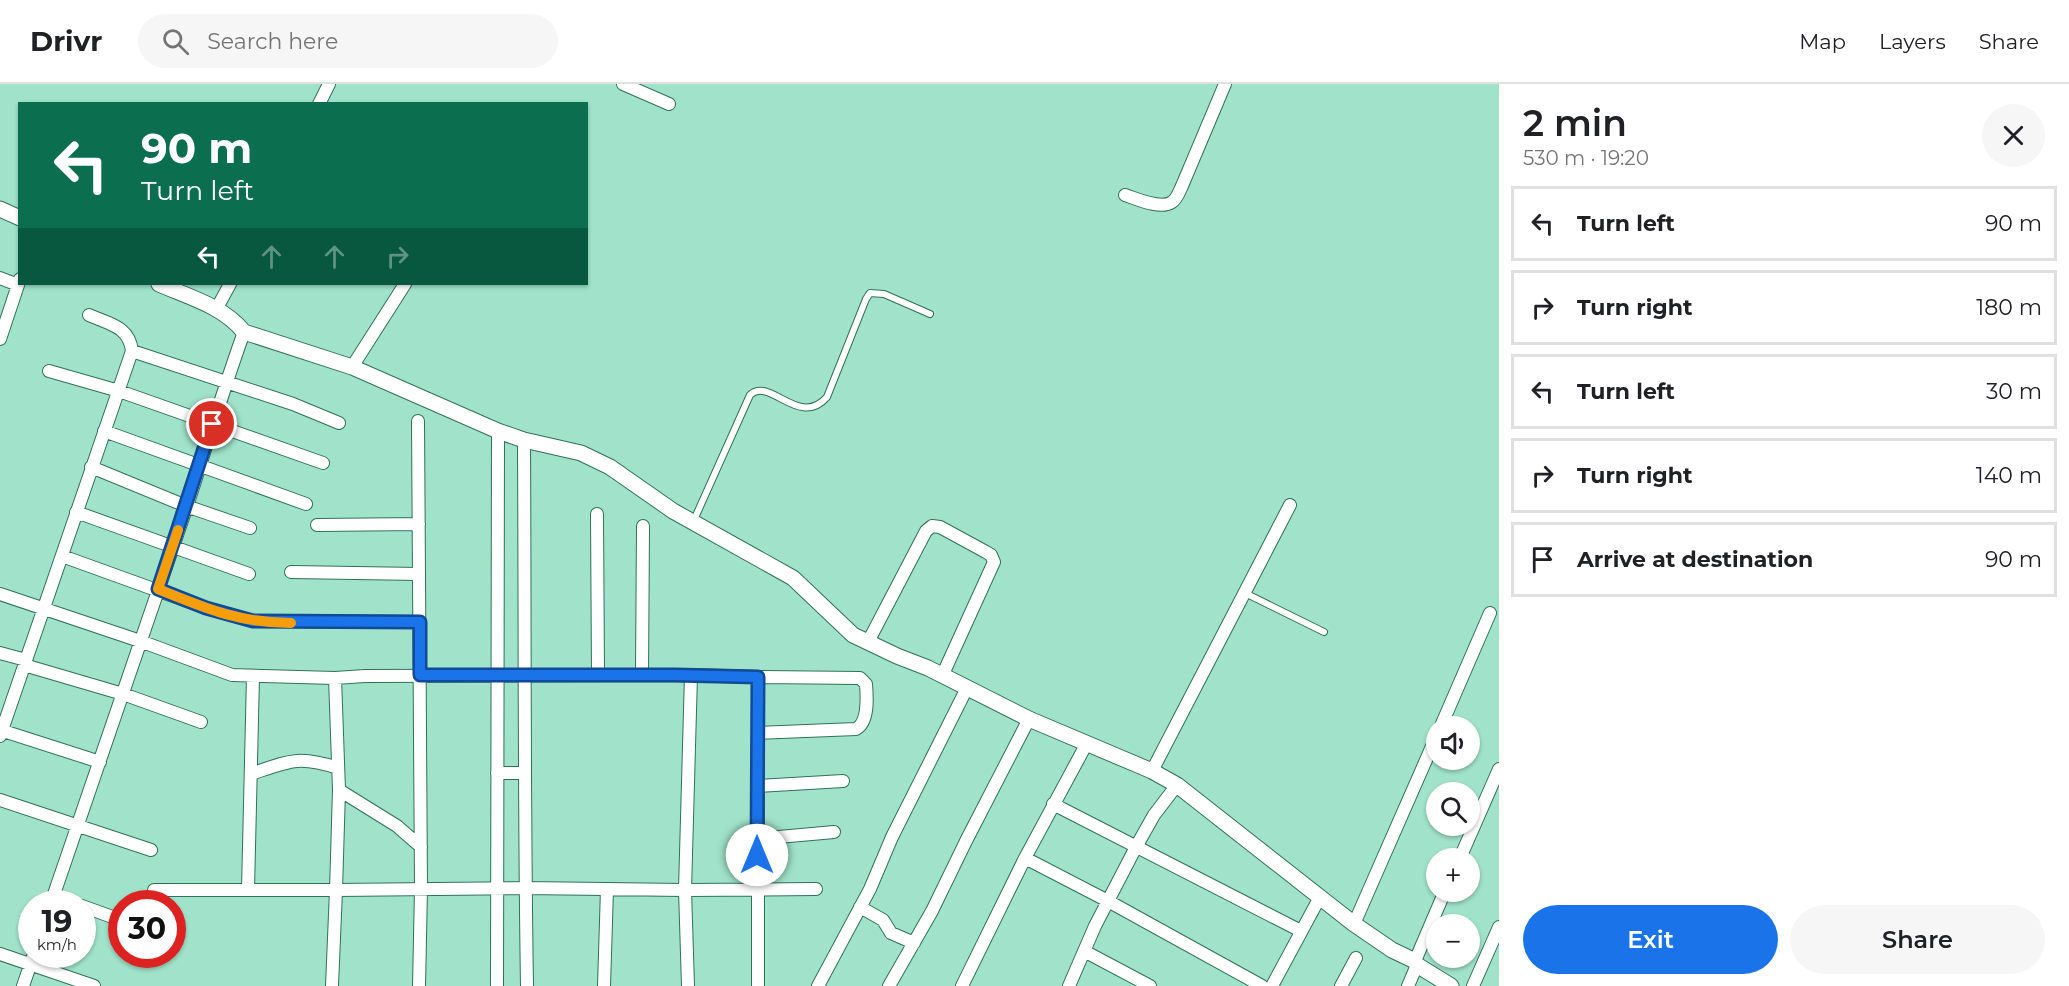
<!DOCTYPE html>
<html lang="en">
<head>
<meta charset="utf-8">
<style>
  body { margin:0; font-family:Montserrat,sans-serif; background:#f6f6f6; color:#202124; height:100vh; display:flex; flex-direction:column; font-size:22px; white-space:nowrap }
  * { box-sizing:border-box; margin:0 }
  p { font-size:20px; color:#757577 }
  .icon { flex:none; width:33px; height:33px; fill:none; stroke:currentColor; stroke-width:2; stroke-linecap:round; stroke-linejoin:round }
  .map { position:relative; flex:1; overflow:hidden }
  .details { display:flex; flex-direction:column; background:#fff; width:570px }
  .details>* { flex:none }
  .guide { position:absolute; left:18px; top:18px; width:570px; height:183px; border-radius:0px; box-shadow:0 2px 4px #0004; background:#0b6e4f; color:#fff; overflow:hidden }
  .fabs { position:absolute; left:1426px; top:632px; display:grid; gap:12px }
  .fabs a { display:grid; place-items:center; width:54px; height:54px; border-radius:50%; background:#fff; box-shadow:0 2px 4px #0004; font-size:30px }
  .speed { position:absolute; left:18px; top:806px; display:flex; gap:12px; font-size:30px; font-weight:700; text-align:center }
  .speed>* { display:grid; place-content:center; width:78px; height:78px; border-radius:50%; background:#fff; box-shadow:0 2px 4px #0004; line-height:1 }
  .speed small { font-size:15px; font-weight:400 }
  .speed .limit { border:9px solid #d22; background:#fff; color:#111 }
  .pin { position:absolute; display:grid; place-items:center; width:51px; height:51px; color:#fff; margin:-26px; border:3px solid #fff; border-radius:50%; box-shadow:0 2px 6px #0007 }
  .me { position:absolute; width:66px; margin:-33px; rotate:0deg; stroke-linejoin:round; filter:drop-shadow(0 0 4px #0008) }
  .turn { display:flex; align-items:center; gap:21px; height:126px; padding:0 24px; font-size:27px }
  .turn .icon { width:78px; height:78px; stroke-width:2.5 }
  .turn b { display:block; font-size:42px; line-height:51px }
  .lanes { display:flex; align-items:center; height:57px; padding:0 24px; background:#0003; justify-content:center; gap:30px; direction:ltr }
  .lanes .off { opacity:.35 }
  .round { display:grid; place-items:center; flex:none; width:63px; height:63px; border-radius:32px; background:#f6f6f6 }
  .head { display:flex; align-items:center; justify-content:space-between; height:102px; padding:0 24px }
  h1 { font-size:36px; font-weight:600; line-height:45px }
  .button { display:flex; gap:12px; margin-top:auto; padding:12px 24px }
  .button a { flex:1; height:69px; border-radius:36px; background:#1a73e8; color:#fff; font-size:24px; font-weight:600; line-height:69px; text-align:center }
  .button a+a { background:#f6f6f6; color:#202124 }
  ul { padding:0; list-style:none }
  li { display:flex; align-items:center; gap:18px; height:75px; margin:0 12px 9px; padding:0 12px; border:3px solid #e0e0e0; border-radius:0px }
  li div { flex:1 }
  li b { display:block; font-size:22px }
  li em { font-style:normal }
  header { display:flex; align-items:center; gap:36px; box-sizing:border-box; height:84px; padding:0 30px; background:#fff; border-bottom:2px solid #e0e0e0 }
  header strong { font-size:28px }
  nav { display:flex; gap:33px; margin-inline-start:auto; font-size:21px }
  .search { width:420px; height:54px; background:#f6f6f6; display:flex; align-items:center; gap:15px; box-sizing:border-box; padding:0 21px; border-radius:33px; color:#757577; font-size:22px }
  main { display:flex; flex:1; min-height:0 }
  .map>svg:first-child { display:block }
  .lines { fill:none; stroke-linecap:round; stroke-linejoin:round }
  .service-casing { stroke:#30715c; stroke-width:8 }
  .minor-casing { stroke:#30715c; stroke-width:14 }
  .tertiary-casing { stroke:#30715c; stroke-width:17 }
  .service { stroke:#fff; stroke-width:6 }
  .minor { stroke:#fff; stroke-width:12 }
  .tertiary { stroke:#fff; stroke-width:15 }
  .route-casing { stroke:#114b97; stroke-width:15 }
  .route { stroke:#1a73e8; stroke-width:10 }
  .slow { stroke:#f59e0b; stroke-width:10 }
</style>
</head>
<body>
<header>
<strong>Drivr</strong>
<div class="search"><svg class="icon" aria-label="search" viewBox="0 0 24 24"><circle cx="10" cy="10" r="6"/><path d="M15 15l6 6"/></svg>Search here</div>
<nav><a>Map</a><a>Layers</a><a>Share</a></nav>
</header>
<main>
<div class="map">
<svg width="1499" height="902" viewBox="0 0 1499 902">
  <rect width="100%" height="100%" fill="#a0e3ca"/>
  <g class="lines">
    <defs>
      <path id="service" d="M694,436L750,311C770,292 799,345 827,313L866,215L870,209L884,210L930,230
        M1245,509L1324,548"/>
      <path id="minor" d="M623,0L669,20
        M319,20L329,0
        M1125,111C1137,115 1161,126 1172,118C1177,115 1179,108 1182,102L1225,0
        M0,194L18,201
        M217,224L230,200
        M89,231C109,240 129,242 132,267
        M0,255L20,195
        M352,283L405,200
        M49,287L119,307L323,379
        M418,337L421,805L419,902
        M104,347L306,420
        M524,356C525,538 524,720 527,902
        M91,383L186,422L250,444
        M76,428L249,490
        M597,430L598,591
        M317,441L419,440
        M62,472L206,524L253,537L420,538
        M291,488L419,490
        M0,510L140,557L232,591L335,594
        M868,558L926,447L932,442L940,443L986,468L991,471L994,478L943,590
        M0,569L26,576
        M24,581L123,610L201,638
        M642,591L643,442
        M1441,642L1490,529
        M0,646L100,678
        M758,649L856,645C869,638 867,613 866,600L860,594L758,593
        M0,652L132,267L293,320L339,339
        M1152,687L1290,421
        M497,689H523
        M251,690C289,677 298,671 338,684
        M757,702L843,697
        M339,706L397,742L421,763
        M0,716L151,766
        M1053,720L1301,847
        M757,755L834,748
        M1025,774L1108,817L1262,902
        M1460,774L1499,685
        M154,806H336L332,902
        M248,806L253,592
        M53,812L74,819
        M51,819C96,686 142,554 187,422C206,364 223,306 244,248
        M82,822L118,835
        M860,823L883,836L891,849L914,859
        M1354,840L1437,651
        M1084,867L1150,902
        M0,870L94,902
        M1415,877L1445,807
        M23,902L34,870
        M497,902L498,347
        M604,902L607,805
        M688,902L685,806L691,591
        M758,902V593L691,591L365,592L335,594L339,706L336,806L525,804L685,806L816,805
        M818,902L870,805L892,753L967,604
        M889,902L932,827L966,757L1029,635
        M962,902L1025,774L1087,659
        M1069,902L1095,842L1136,763L1154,731L1177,701
        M1272,902L1320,813
        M1341,902L1356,874
        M1408,902L1417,881
        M1473,902L1499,843"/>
      <path id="tertiary" d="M0,125L20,134
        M159,200C189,213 223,222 244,248L352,283L498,347L524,356L581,369L610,383L673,427L793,494L853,551L897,572L928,584L1029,635L1152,687L1177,701L1354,840L1392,866L1415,877L1417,881L1451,902"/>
    </defs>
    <use href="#service" class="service-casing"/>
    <use href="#minor" class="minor-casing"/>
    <use href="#tertiary" class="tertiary-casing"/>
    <use href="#service" class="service"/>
    <use href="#minor" class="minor"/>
    <use href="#tertiary" class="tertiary"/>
  </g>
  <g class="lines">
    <defs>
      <path id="route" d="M212,340L158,505L206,524L253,537L420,538V591H675L758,593L757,771"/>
    </defs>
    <use href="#route" class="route-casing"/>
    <use href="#route" class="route"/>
    <path class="slow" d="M178,446L158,505C205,524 239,539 291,539"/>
  </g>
</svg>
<div class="fabs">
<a><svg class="icon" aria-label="sound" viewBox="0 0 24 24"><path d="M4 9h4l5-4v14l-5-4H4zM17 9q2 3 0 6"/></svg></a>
<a><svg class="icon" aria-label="search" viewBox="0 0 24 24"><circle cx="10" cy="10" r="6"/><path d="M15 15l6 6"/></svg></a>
<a>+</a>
<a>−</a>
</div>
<div class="speed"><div>19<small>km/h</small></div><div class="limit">30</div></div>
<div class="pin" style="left:212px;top:340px;background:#d93025"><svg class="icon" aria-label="arrive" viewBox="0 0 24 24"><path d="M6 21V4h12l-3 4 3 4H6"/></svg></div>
<svg class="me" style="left:757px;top:771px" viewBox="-20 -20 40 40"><circle r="19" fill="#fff"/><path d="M0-13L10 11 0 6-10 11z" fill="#1a73e8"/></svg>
<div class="guide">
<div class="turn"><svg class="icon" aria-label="left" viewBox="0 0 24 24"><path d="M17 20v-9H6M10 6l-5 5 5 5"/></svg><div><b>90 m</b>Turn left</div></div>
<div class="lanes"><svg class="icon" aria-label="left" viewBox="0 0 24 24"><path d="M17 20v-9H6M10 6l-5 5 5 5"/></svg><svg class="icon off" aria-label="ahead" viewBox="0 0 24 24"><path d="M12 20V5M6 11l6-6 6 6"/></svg><svg class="icon off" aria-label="ahead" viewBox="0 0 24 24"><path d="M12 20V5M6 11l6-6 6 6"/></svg><svg class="icon off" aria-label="right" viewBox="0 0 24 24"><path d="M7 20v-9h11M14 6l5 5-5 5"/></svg></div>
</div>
</div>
<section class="details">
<div class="head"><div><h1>2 min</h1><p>530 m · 19:20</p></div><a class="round"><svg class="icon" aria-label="close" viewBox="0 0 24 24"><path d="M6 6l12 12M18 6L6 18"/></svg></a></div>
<ul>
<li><svg class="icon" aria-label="left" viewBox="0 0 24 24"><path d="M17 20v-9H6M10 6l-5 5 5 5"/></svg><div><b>Turn left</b></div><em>90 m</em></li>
<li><svg class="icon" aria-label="right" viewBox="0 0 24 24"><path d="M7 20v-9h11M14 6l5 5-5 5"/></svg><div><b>Turn right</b></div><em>180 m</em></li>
<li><svg class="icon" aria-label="left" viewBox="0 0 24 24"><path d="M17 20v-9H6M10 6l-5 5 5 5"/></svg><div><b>Turn left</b></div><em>30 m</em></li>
<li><svg class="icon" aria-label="right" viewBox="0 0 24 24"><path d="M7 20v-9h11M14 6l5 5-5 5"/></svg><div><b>Turn right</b></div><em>140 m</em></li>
<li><svg class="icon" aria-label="arrive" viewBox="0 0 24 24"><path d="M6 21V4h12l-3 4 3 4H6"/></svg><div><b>Arrive at destination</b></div><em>90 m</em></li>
</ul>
<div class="button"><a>Exit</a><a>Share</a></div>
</section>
</main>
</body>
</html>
